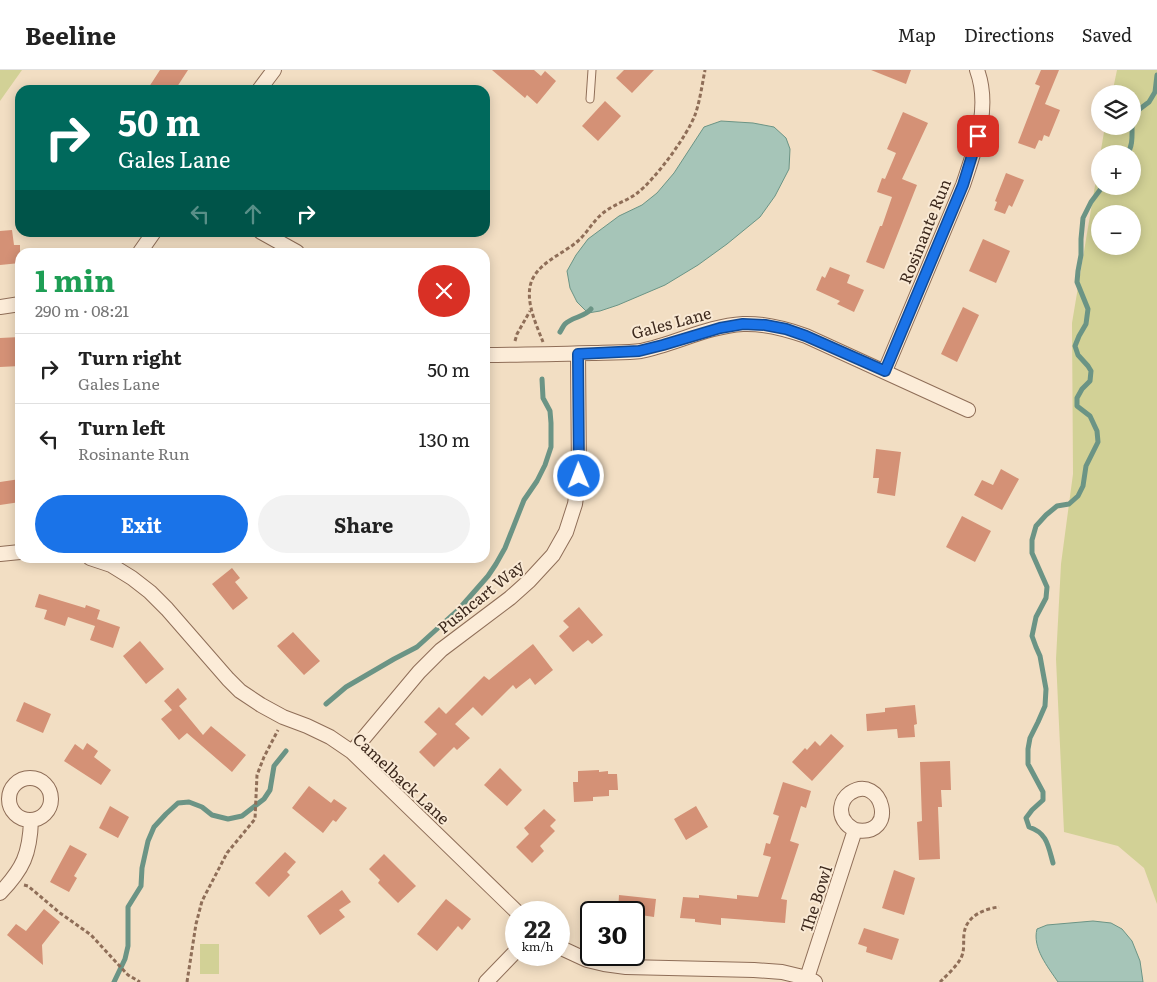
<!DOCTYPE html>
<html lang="en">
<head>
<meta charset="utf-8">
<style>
  body { margin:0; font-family:Literata,serif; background:#f2f2f2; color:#222; height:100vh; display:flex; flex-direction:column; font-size:19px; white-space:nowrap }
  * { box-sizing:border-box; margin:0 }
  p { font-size:16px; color:#767676 }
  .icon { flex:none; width:28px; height:28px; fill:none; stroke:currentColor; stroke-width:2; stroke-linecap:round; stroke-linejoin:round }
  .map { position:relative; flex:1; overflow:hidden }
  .details { position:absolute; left:15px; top:178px; width:475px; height:315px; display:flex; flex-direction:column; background:#fff; border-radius:15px; box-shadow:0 2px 12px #0003 }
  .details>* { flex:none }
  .top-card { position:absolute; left:15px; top:15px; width:475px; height:152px; border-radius:15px; box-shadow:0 2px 12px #0003; background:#00695c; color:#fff; overflow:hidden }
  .buttons { position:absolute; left:1091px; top:15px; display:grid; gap:10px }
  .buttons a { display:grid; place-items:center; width:50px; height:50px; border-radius:50%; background:#fff; box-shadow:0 2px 12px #0003; font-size:25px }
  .speed { position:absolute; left:505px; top:831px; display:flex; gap:10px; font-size:25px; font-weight:700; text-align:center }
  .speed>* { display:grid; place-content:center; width:65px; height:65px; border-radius:50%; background:#fff; box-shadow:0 2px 12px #0003; line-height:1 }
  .speed small { font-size:12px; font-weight:400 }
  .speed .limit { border:2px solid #111; border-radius:8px; background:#fff; color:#111 }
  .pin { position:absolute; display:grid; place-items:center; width:42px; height:42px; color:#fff; margin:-21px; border-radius:10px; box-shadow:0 2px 8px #0006 }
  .me { position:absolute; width:55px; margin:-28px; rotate:359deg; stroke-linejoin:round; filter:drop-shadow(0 0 4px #0008) }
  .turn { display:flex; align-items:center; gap:18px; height:105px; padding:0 20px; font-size:22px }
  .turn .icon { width:65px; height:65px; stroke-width:2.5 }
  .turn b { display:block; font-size:35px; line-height:42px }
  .lanes { display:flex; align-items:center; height:48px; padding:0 20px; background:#0003; justify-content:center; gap:25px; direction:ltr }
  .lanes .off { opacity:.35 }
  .round { display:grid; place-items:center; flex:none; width:52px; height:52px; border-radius:26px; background:#f2f2f2 }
  .summary { display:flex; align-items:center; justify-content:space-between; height:85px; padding:0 20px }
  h1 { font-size:30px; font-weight:700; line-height:38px; color:#1e9e55 }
  .primary-button { display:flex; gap:10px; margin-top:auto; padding:10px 20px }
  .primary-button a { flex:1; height:58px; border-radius:30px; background:#1a73e8; color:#fff; font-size:20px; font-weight:700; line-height:58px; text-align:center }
  .primary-button a+a { background:#f2f2f2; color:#222 }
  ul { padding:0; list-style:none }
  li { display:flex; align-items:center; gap:15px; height:70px; padding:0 20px; border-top:1px solid #e0e0e0 }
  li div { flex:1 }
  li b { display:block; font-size:19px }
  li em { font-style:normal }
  header { display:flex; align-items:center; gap:30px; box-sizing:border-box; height:70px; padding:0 25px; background:#fff; border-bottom:1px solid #e0e0e0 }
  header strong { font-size:24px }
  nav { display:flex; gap:28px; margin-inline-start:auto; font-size:18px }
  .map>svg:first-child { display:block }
  .green { fill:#d2d196; fill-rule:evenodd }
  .water { fill:#a6c5b8; stroke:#6b9485 }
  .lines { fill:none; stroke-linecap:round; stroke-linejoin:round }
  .stream { stroke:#6b9485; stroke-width:5 }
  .building { fill:#d49176 }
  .service-casing { stroke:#8f6e58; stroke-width:9 }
  .minor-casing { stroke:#8f6e58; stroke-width:16 }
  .path { stroke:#8f6e58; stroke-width:3; stroke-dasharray:4 2.5; stroke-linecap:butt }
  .service { stroke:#fcecd8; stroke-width:7 }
  .minor { stroke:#fcecd8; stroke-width:14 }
  .route-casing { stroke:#114b97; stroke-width:12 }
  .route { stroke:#1a73e8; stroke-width:9 }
  .labels { text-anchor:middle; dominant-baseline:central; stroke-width:4; stroke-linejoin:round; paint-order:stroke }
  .street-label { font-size:16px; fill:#3d291d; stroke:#f9e9d4 }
</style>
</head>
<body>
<header>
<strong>Beeline</strong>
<nav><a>Map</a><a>Directions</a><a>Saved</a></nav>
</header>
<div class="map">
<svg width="1157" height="912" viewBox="0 0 1157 912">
  <rect width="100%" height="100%" fill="#f2dec3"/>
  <path class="green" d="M0,0H22L0,31Z
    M1117,0H1157V834L1144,798L1118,776L1064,762L1056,589L1061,494L1073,404L1072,253L1105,56H1132V24H1112ZM1100,84H1132V116H1100ZM1100,144H1132V176H1100Z
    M200,874H219V904H200Z"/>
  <path class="water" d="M721,51L753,53L774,57L786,68L790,79L789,99L775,126L760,147L727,174L698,195L665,215L618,235L600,241L588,243L577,232L570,218L567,201L576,185L588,169L619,146L642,135L657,123L674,103L704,57Z
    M1093,851L1111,853L1122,859L1132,871L1140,891L1143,912H1058C1048,897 1032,878 1037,859L1047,855Z"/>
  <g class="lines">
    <path class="stream" d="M1132,50L1137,41L1149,32L1155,22L1157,5
      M1127,84C1133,76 1132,66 1132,56
      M560,262C562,259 563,256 565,254C572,247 585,247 591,239
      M326,634L346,617L394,589L417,577L459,539L488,506L496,494L505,478L524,430L537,411L545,395L551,377V353L550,341L543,328L542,309
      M1053,793C1048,775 1047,763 1029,757L1026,748L1032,740L1043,730V722L1028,694V679L1030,668L1038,652L1045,636L1046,619L1040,586L1036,577L1032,566L1036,547L1046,528L1047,517L1032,483V470L1036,456L1046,445L1057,436L1069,434L1078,426L1083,416L1086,396L1098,372L1097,361L1090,346L1077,336V328L1082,319L1090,311L1091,301L1088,296L1078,285L1075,276L1079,266L1086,254L1088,239L1077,212L1078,201L1081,185V169L1083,148L1091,132L1103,116
      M114,912L125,889L128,876V837L141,816L142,798L148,771L154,757L166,744L178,733L189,732L202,737L212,745L228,749L242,746L264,729L270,720L274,696L286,681"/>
  </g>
  <path class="building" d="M160,0H188L175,20H147Z
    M492,0H534L541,6L545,1L556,11L537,34L527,25L525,28Z
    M624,0H654L632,23L616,8Z
    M871,0H911L906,14Z
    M1041,0H1059L1045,34L1060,40L1049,67L1044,65L1042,71L1039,70L1035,79L1018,73L1040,16L1035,14Z
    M605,31L621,46L598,71L582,56Z
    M903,42L928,53L902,109L917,115L884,199L866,192L880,156H882L892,127L877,122L882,108L885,109L896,83L887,79Z
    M1006,103L1024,110L1012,137L1009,135L1005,144L994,140L997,132L995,131Z
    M12,160L14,175H20V193L0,195V161Z
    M983,169L1010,181L996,213L969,201Z
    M830,197L850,205L847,213L864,220L854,242L837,234L840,231L816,220L822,206L825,208Z
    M963,237L979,245L957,292L941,284Z
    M20,267V296L0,297V268Z
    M876,379L901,382L895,426L877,423L879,408H873Z
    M1001,399L1019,409L1002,440L974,425L982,410L993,415Z
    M20,409V432L0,435V412Z
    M962,446L991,461L975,492L946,477Z
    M232,498L240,508L235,512L248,528L233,540L212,514Z
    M39,524L85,538L86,535L100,540L96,552L97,549L120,557L113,578L90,570L95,556L68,547L65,556L44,549L47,540L35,537Z
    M579,537L603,565L592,574L588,570L573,582L559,566L569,557L563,551Z
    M293,562L320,591L304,605L277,576Z
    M140,571L164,599L146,614L123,586Z
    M533,574L553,600L535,615L530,608L516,619L513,615L482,646L473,637L455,654L470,668L457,680L454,677L434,697L419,682L437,664L424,652L439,637L446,644L484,606L489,610Z
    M178,618L187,629L179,636L203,665L211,656L246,685L232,702L187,663L179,670L161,649L172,640L164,631Z
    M24,632L51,644L43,663L16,651Z
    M915,635L917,654L914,655L915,667L898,668L897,659L867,661L866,644L885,642V638Z
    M831,664L844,676L812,711L792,692L805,678L807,680L815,671L820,676Z
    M87,673L98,681L94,687L111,700L101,715L64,691L75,674L83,680Z
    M950,691L951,720H941L942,737H938L940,789L919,790L917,752L922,751L920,692Z
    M500,698L522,720L507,736L484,715Z
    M599,700V702L608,701V704H617L618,720H609V726L593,727V731L574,732L573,712H578V701Z
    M783,712L811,721L806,738L801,736L790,771L799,774L781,829L787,830L785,853L721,848V855L695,852V849L680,848L683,827L699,828V825L737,829V825L758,827L771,787L763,785L766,773L770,774L779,746L773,744Z
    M309,716L331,733L334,729L347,738L336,752L333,750L323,763L292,738Z
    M110,736L129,747L118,768L99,758Z
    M696,736L708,757L686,770L674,749Z
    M544,739L556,750L550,756L555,761L540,776L544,781L532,793L516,777L529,764L524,758Z
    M70,775L87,784L74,806L77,808L69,822L50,812Z
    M285,782L296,792L287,802L290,805L269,827L255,813Z
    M384,784L416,816L398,833L378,813L380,810L369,799Z
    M894,800L915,808L904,845L882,838Z
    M342,820L351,832L339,840L345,847L320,865L307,846Z
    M619,825L656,829L654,847L634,844V842H618Z
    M446,829L471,849L462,860L458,856L437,881L417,864Z
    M44,839L60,852L42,875L43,895L7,865L16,854L26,861Z
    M864,858L899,869L892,890L866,882L867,877L858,874Z"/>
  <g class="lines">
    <defs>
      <path id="service" d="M590,29L592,0"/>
      <path id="minor" d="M259,20L274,0
        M261,162L297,182
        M140,182L154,162
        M0,237L20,234
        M485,285C522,285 558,284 595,283C610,282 626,283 641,281C675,274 708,256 743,254C765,253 786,259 806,266L968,340
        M885,301L963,115C975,79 991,38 977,0
        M0,484L20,482
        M90,488L111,495L132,508L150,522L167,539L228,609L240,621L261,635L283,647L307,656L330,667L352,682L517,842
        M352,682L419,602L441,580L510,528L529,511L553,485L566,462L575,434L579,406L578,284
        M9 729a21 21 0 1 1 42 0a21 21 0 1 1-42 0Z
        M0,823C23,799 30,784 31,750
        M559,877L587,890L604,894L626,897L754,900L782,902L807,908L815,912
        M807,908L855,760C852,758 848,756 846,753C838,744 840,730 850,723C882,702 900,768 855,760
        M486,912L516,881"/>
    </defs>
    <use href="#service" class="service-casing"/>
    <use href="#minor" class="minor-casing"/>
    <path class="path" d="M515,271L517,264L530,241
      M543,272C536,254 524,229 532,210C541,191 563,184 578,171C587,163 593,151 603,143C613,135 626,131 636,124C655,110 687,66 695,45C700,31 702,15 705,0
      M24,815L28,816L60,843L91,865L128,905L140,912
      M187,912L196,854L202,831L227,783L255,749L257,705L264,687L278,660
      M940,912C947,905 956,897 961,888C965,880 963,872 964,864C966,846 984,839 999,837"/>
    <use href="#service" class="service"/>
    <use href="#minor" class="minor"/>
  </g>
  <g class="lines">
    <defs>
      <path id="route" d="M579,406L578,284L639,281L663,275L720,258L743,254L765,255L786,259L806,266L885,301L963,115L978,66"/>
    </defs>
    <use href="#route" class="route-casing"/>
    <use href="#route" class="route"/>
  </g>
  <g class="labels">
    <g class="street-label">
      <text transform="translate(924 161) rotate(-68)">Rosinante Run</text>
      <text transform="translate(671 252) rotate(-15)">Gales Lane</text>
      <text transform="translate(480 526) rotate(-39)">Pushcart Way</text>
      <text transform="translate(402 708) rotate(43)">Camelback Lane</text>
      <text transform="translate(815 829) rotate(-72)">The Bowl</text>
    </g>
  </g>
</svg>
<div class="buttons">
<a><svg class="icon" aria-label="layers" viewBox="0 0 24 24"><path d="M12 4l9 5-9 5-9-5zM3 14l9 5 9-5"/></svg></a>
<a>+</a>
<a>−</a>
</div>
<div class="speed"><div>22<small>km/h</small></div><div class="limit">30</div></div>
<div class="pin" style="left:978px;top:66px;background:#d93025"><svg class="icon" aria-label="arrive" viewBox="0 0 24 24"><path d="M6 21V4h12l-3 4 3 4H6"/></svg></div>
<svg class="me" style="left:579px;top:406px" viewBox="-20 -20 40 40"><circle r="17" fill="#1a73e8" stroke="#fff" stroke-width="3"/><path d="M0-11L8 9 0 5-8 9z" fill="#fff"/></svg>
<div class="top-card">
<div class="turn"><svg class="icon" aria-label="right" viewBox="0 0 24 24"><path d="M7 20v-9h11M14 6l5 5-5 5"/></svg><div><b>50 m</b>Gales Lane</div></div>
<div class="lanes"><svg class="icon off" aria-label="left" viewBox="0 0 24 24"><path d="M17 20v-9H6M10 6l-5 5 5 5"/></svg><svg class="icon off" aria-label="ahead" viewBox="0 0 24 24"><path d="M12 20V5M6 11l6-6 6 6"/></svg><svg class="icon" aria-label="right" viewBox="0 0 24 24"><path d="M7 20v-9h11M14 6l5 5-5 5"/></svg></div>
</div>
<section class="details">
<div class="summary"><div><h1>1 min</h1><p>290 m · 08:21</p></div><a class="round" style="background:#d93025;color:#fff"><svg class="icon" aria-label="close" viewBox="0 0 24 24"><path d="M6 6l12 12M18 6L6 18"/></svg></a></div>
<ul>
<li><svg class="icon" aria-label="right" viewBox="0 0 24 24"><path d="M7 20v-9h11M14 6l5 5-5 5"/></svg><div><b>Turn right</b><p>Gales Lane</p></div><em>50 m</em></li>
<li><svg class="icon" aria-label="left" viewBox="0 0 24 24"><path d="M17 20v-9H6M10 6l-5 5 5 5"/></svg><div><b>Turn left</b><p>Rosinante Run</p></div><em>130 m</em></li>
</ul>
<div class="primary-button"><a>Exit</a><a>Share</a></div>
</section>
</div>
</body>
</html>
